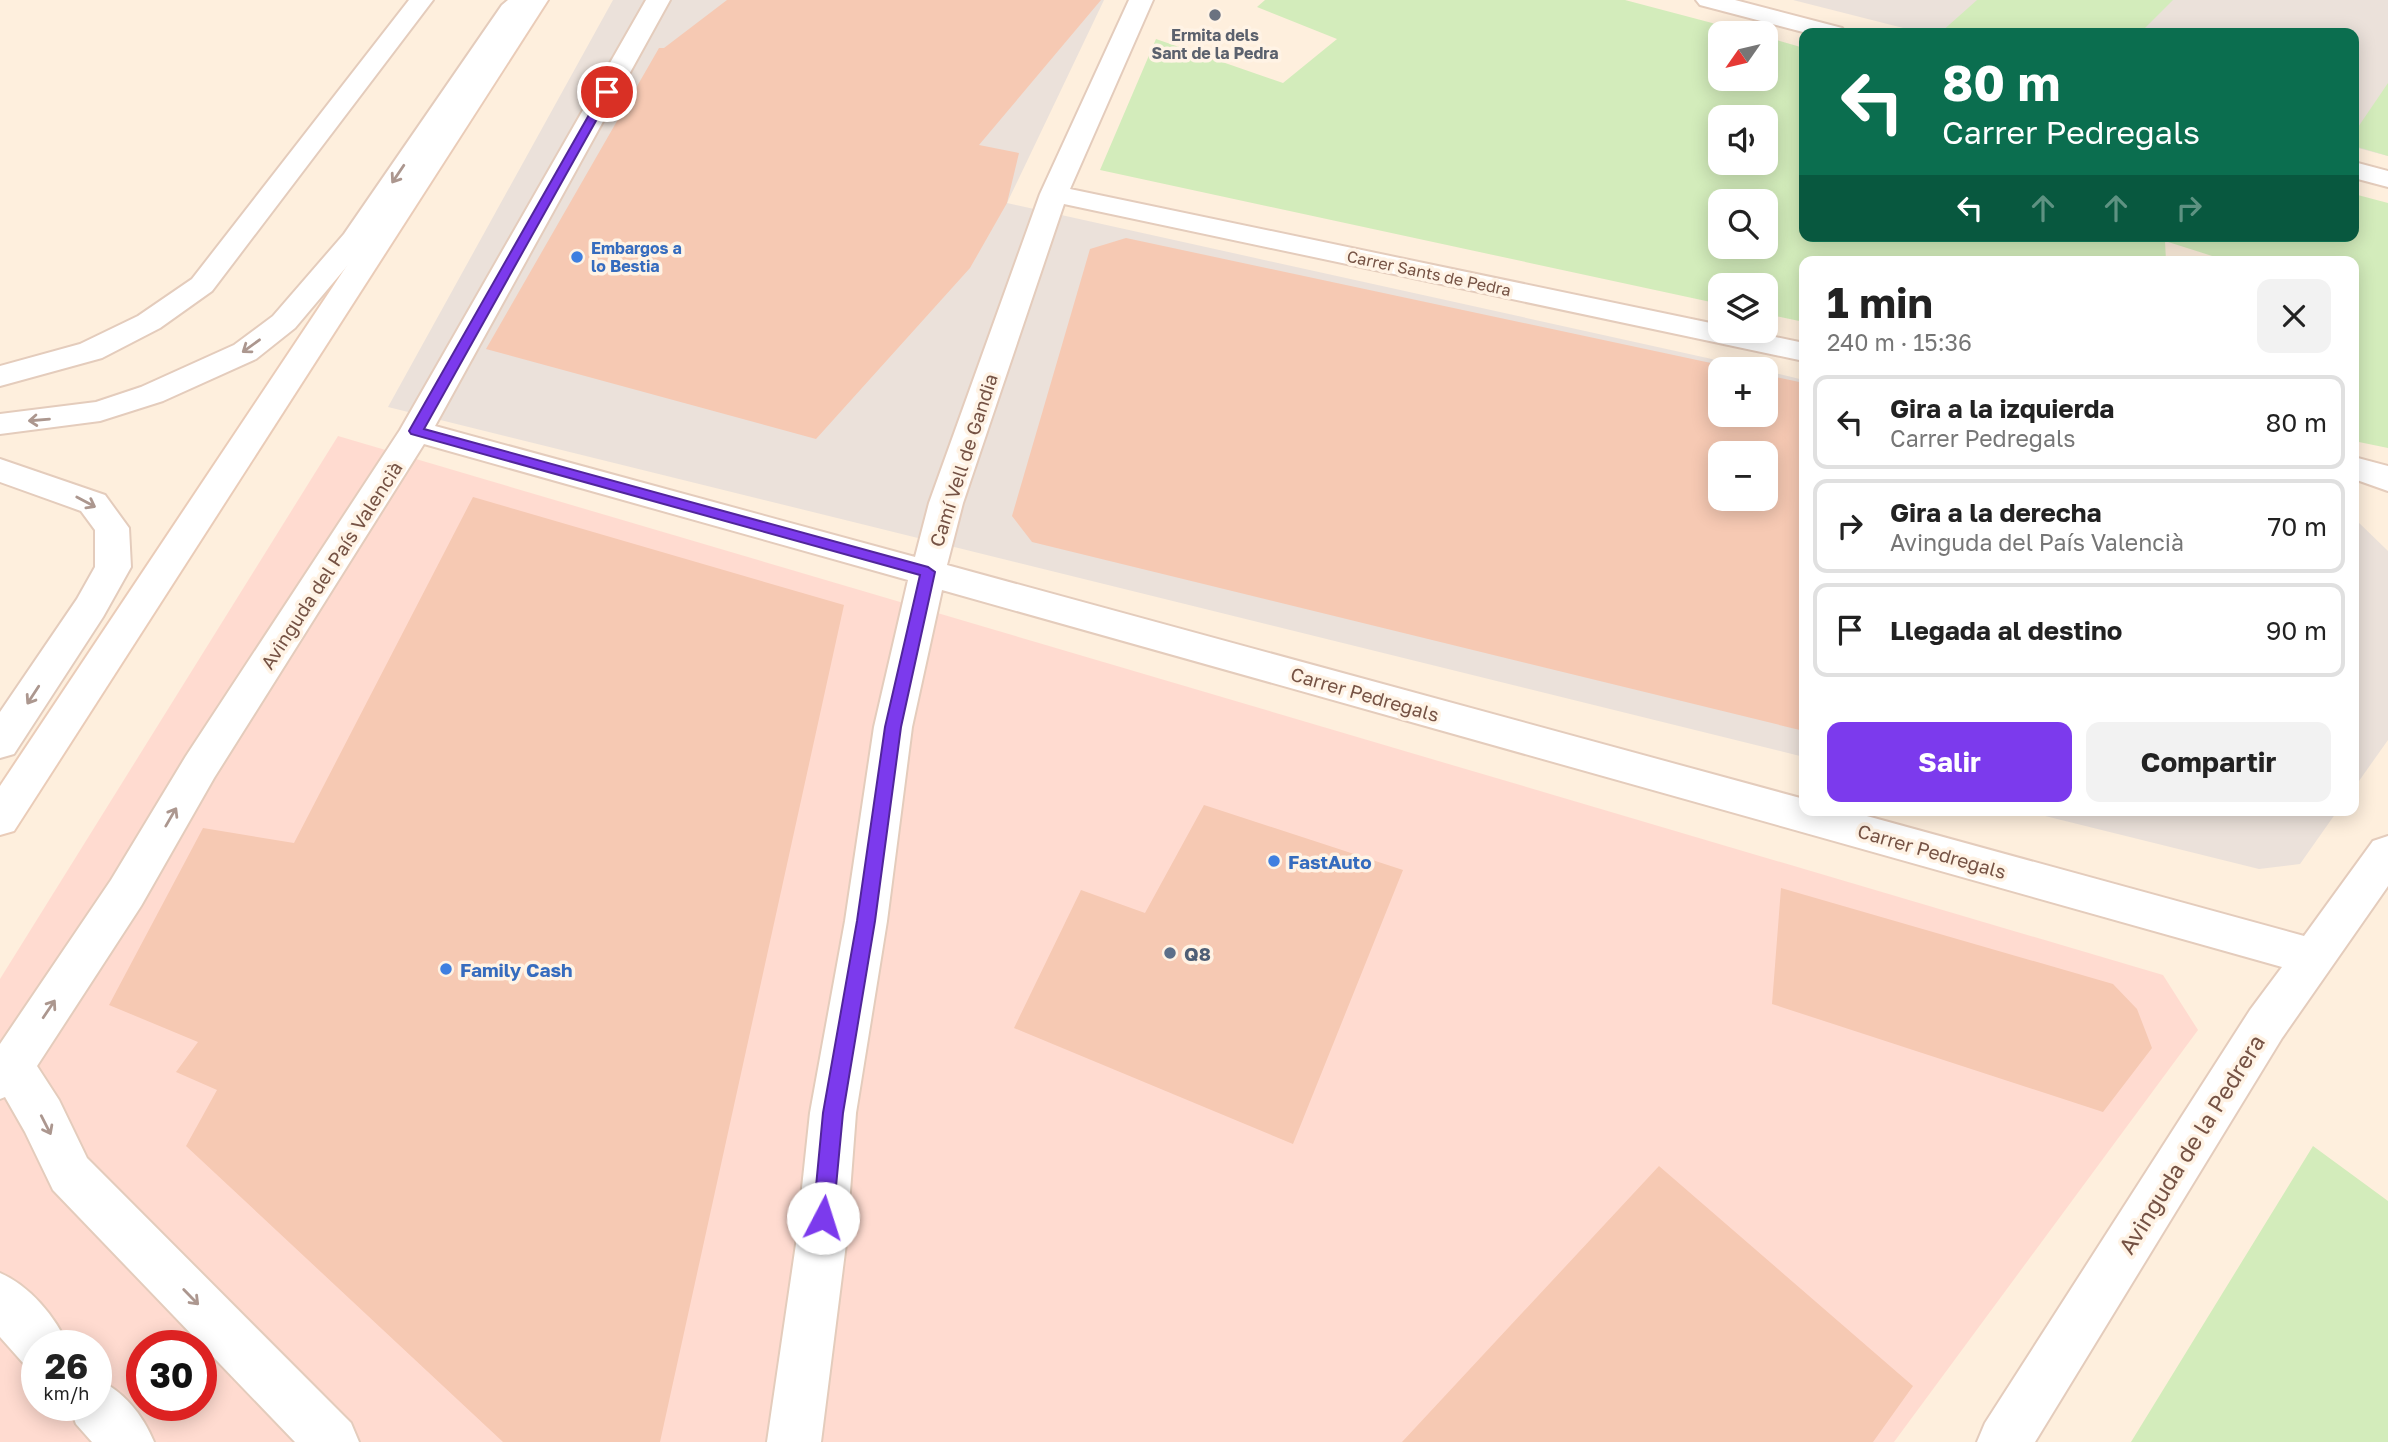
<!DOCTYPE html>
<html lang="es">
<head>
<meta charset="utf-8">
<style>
  body { margin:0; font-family:"Golos Text",sans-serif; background:#f2f2f2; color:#222; height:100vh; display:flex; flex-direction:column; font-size:26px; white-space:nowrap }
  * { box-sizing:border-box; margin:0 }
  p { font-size:23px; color:#767676 }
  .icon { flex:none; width:38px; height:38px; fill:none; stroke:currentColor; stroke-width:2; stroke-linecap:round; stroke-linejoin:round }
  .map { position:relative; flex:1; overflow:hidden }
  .drawer { position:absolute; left:1799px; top:256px; width:560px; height:560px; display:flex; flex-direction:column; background:#fff; border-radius:14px; box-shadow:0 4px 18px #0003 }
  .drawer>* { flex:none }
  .top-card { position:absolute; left:1799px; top:28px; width:560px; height:214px; border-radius:14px; box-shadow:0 4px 18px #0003; background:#0b6e4f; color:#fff; overflow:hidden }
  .needle { width:46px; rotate:236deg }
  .controls { position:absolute; left:1708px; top:21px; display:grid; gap:14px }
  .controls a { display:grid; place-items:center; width:70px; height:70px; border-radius:14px; background:#fff; box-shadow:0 4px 18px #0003; font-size:35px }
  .speed { position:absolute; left:21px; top:1330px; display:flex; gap:14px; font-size:35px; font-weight:700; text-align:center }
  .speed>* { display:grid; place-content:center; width:91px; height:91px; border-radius:50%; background:#fff; box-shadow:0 4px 18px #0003; line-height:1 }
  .speed small { font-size:18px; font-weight:400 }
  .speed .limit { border:10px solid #d22; background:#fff; color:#111 }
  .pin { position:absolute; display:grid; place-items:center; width:60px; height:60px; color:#fff; margin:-30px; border:4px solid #fff; border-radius:50%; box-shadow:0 2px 7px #0007 }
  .me { position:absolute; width:77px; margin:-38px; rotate:5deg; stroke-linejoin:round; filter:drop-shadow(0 0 5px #0008) }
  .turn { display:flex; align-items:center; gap:24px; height:147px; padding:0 28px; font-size:32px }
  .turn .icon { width:91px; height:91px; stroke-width:2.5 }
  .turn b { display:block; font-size:49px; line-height:60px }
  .lanes { display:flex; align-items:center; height:66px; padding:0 28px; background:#0003; justify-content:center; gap:35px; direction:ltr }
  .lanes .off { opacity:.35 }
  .round { display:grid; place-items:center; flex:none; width:74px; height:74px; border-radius:14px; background:#f2f2f2 }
  .overview { display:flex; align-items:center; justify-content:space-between; height:119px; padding:0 28px }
  h1 { font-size:42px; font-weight:700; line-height:52px }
  .button { display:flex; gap:14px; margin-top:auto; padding:14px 28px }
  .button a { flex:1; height:80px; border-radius:14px; background:#7c3aed; color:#fff; font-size:28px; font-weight:700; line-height:80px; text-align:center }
  .button a+a { background:#f2f2f2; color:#222 }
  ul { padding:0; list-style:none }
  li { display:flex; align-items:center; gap:21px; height:94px; margin:0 14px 10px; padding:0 14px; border:4px solid #e0e0e0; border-radius:14px }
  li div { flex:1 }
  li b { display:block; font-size:26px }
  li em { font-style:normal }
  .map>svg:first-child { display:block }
  .commercial { fill:#ffdbd0; fill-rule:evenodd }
  .industrial { fill:#ebe1da; fill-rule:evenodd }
  .green { fill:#d3ecbb; fill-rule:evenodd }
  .building { fill:#f6c9b3; fill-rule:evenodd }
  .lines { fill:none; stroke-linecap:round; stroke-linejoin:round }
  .minor-casing { stroke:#e4ccbc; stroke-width:4 }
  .tertiary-casing { stroke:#e4ccbc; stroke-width:4 }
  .secondary-casing { stroke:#eaccb8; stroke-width:4 }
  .minor { fill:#fff; fill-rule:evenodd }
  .tertiary { fill:#fff; fill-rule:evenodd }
  .secondary { fill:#fff; fill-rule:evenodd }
  .oneway { stroke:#ac978f }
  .route { fill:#7c3aed; stroke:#51269a; stroke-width:2 }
  .worship-dot { fill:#6b7280; stroke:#fff3e5; stroke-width:2.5 }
  .shop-dot { fill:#3f7fe0; stroke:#fff3e5; stroke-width:2.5 }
  .service-dot { fill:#5c6f8a; stroke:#fff3e5; stroke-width:2.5 }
  .labels { text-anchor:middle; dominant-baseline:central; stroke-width:7; stroke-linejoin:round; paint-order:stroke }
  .far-worship-label { font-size:16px; font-weight:bold; fill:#5b616d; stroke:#fff3e5 }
  .far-shop-label { font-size:16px; font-weight:bold; fill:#366cbe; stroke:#fff3e5; text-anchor:start }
  .far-street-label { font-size:16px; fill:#755244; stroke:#fff3e5 }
  .street-label { font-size:19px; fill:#755244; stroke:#fff3e5 }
  .shop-label { font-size:19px; font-weight:bold; fill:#366cbe; stroke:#fff3e5; text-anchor:start }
  .service-label { font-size:19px; font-weight:bold; fill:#4e5e75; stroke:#fff3e5; text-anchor:start }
  .near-street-label { font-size:23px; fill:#755244; stroke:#fff3e5 }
</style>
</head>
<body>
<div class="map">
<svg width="2388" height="1442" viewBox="0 0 2388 1442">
  <rect width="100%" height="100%" fill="#feefdd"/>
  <path class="commercial" d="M338,436L2163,975L2198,1030L1894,1442H0V979ZM37,1346H96V1405H37ZM142,1346H201V1405H142Z"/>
  <path class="industrial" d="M613,0H1104L1007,203L1757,369H1720V415H1766V371L1804,380V757L388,407ZM1720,453H1766V499H1720Z
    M1793,0H2388V156L2354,147V33H1923Z
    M2354,518L2388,551V740L2354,788Z
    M2021,810H2338L2300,864L2259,869Z"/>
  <path class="green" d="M1265,0H1625L1750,33H1720V79H1766V37L1804,48V236H2354V194L2388,203V448L2354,441V261H2228L2165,241L2166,261H1804V322L1766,314V285H1720V304L1100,170L1156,39L1283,83L1337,39L1257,7ZM1720,117H1766V163H1720ZM1720,201H1766V247H1720Z
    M1977,0H2173L2140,33H1940Z
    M2388,83V156L2354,146V133Z
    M2313,1146L2388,1201V1442H2131Z"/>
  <path class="building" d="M727,0H1101L979,145L1019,153L1007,203L970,268L816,439L486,349L659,48H664Z
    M1126,238L1739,369H1720V415H1766V375L1804,383V731L1032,542L1012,516L1090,249ZM1720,453H1766V499H1720Z
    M473,497L844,605L660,1442H503L186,1146L217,1090L176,1072L198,1042L109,1005L203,828L294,843Z
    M1204,805L1403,870L1293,1144L1014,1028L1081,890L1145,913Z
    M1781,888L2113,984L2137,1009L2152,1048L2103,1112L1772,1004Z
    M1659,1166L1913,1386L1873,1442H1402Z"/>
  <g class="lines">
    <defs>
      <path id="minor" d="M409,0H433L212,291L160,328L102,358L0,386V366L80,344L138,316L192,279Z
        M646,0H670L435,426L915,557L929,503L1040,194L1129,0H1153L1070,189L1720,325V331H1747L1804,343V361L1064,204L963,503L947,565L1804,799V810H1845L2304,936L2373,841L2388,836V886L2282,1038L2035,1442H1977L1985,1423L2250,1010L2282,967L942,590L912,727L887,921L856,1113L846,1244L821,1442H767L796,1244L810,1113L845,921L874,727L908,580L424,444L214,778L141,906L37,1066L59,1100L87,1158L351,1423L359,1442H295L53,1190L25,1132L5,1097L0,1099V1044L111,880L186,756L400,430Z
        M1696,0H1735L1842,28L1846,33H1807L1700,5Z
        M2354,162L2388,171V187L2354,178Z
        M2354,457L2388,466V491L2354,479Z"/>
      <path id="tertiary" d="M508,0H535L518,15L364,246L295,328L256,359L163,401L100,421L0,434V414L96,402L141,387L234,345L273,316L344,234L502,5Z
        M0,459L105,495L129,528L131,567L103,617L14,754L0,758V712L77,599L95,567V530L81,511L0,482Z
        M0,1273C29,1285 56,1317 68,1346H37V1370L24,1364L0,1337Z
        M96,1379C123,1390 143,1415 154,1442H92L76,1424L69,1405H96Z"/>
      <path id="secondary" d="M524,0H548L14,831L0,835V786Z"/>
    </defs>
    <use href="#minor" class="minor-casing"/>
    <use href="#tertiary" class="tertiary-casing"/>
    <use href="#secondary" class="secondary-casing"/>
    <use href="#minor" class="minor"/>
    <use href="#tertiary" class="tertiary"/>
    <use href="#secondary" class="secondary"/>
  </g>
  <defs><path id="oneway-shaft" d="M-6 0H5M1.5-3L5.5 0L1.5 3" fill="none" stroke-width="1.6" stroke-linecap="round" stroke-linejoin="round" transform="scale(1.75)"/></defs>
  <g class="oneway">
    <use href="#oneway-shaft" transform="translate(398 174) rotate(124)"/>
    <use href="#oneway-shaft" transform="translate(251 346) rotate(144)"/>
    <use href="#oneway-shaft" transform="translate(39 420) rotate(175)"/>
    <use href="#oneway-shaft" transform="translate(86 502) rotate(28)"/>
    <use href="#oneway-shaft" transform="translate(33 695) rotate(123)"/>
    <use href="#oneway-shaft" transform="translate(171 817) rotate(-60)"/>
    <use href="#oneway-shaft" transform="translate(49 1009) rotate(-56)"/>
    <use href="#oneway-shaft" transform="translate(46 1125) rotate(63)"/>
    <use href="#oneway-shaft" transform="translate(191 1297) rotate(46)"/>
  </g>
  <path class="route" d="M607,89L612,92L424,429L928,567L935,572L901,727L875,921L843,1113L833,1218L830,1225L823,1228L816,1225L813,1218L823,1113L857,921L885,727L920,575L411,434L409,431L602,92Z"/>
  <circle class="worship-dot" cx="1215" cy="15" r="7"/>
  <g class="shop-dot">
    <circle cx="577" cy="257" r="7"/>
    <circle cx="1274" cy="861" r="7"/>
    <circle cx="446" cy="969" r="7"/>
  </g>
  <circle class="service-dot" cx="1170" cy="953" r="7"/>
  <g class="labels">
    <g class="far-worship-label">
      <text x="1215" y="35">Ermita dels<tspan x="1215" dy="18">Sant de la Pedra</tspan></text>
    </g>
    <g class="far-shop-label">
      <text x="591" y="248">Embargos a<tspan x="591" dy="18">lo Bestia</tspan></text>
    </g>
    <g class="far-street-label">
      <text transform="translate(1429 273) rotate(12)">Carrer Sants de Pedra</text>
    </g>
    <g class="street-label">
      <text transform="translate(963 460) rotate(-72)">Camí Vell de Gandia</text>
      <text transform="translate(331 565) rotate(-57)">Avinguda del País Valencià</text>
      <text transform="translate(1365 694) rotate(16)">Carrer Pedregals</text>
      <text transform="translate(1932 851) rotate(16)">Carrer Pedregals</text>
    </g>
    <g class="shop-label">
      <text x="1288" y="861">FastAuto</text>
      <text x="460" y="969">Family Cash</text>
    </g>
    <g class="service-label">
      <text x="1184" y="953">Q8</text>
    </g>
    <g class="near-street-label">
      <text transform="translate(2191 1144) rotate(-58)">Avinguda de la Pedrera</text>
    </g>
  </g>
</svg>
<div class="controls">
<a><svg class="needle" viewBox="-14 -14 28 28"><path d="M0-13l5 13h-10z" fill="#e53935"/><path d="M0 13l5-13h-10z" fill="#767676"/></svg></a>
<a><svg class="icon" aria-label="sound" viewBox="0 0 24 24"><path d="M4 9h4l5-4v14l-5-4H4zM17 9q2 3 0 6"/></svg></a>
<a><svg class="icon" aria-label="search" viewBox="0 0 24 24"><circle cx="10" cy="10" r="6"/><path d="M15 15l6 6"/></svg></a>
<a><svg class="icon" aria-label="layers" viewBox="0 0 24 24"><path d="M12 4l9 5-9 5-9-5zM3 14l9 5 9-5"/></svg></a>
<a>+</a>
<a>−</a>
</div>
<div class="speed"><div>26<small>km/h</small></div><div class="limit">30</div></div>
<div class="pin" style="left:607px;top:92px;background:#d93025"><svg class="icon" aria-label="arrive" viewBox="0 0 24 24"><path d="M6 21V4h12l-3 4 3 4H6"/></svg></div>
<svg class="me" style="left:823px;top:1218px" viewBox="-20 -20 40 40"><circle r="19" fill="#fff"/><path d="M0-13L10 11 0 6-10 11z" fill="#7c3aed"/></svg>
<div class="top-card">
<div class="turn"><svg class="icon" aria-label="left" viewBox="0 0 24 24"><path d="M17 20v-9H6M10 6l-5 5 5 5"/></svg><div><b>80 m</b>Carrer Pedregals</div></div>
<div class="lanes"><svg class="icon" aria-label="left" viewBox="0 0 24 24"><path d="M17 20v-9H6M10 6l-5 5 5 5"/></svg><svg class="icon off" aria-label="ahead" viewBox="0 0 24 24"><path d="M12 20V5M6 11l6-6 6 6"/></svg><svg class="icon off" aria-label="ahead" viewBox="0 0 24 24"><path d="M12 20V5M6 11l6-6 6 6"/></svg><svg class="icon off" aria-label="right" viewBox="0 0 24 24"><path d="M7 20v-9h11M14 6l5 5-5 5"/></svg></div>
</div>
<section class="drawer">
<div class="overview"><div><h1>1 min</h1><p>240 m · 15:36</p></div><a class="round"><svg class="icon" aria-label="close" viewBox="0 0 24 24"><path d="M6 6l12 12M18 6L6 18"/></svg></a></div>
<ul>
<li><svg class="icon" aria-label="left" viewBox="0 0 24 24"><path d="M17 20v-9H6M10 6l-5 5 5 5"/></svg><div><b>Gira a la izquierda</b><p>Carrer Pedregals</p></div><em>80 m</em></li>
<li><svg class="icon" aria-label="right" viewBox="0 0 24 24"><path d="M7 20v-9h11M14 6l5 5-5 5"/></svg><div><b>Gira a la derecha</b><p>Avinguda del País Valencià</p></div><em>70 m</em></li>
<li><svg class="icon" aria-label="arrive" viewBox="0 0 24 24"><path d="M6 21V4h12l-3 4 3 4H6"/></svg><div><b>Llegada al destino</b></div><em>90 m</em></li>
</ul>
<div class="button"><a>Salir</a><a>Compartir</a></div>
</section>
</div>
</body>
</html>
